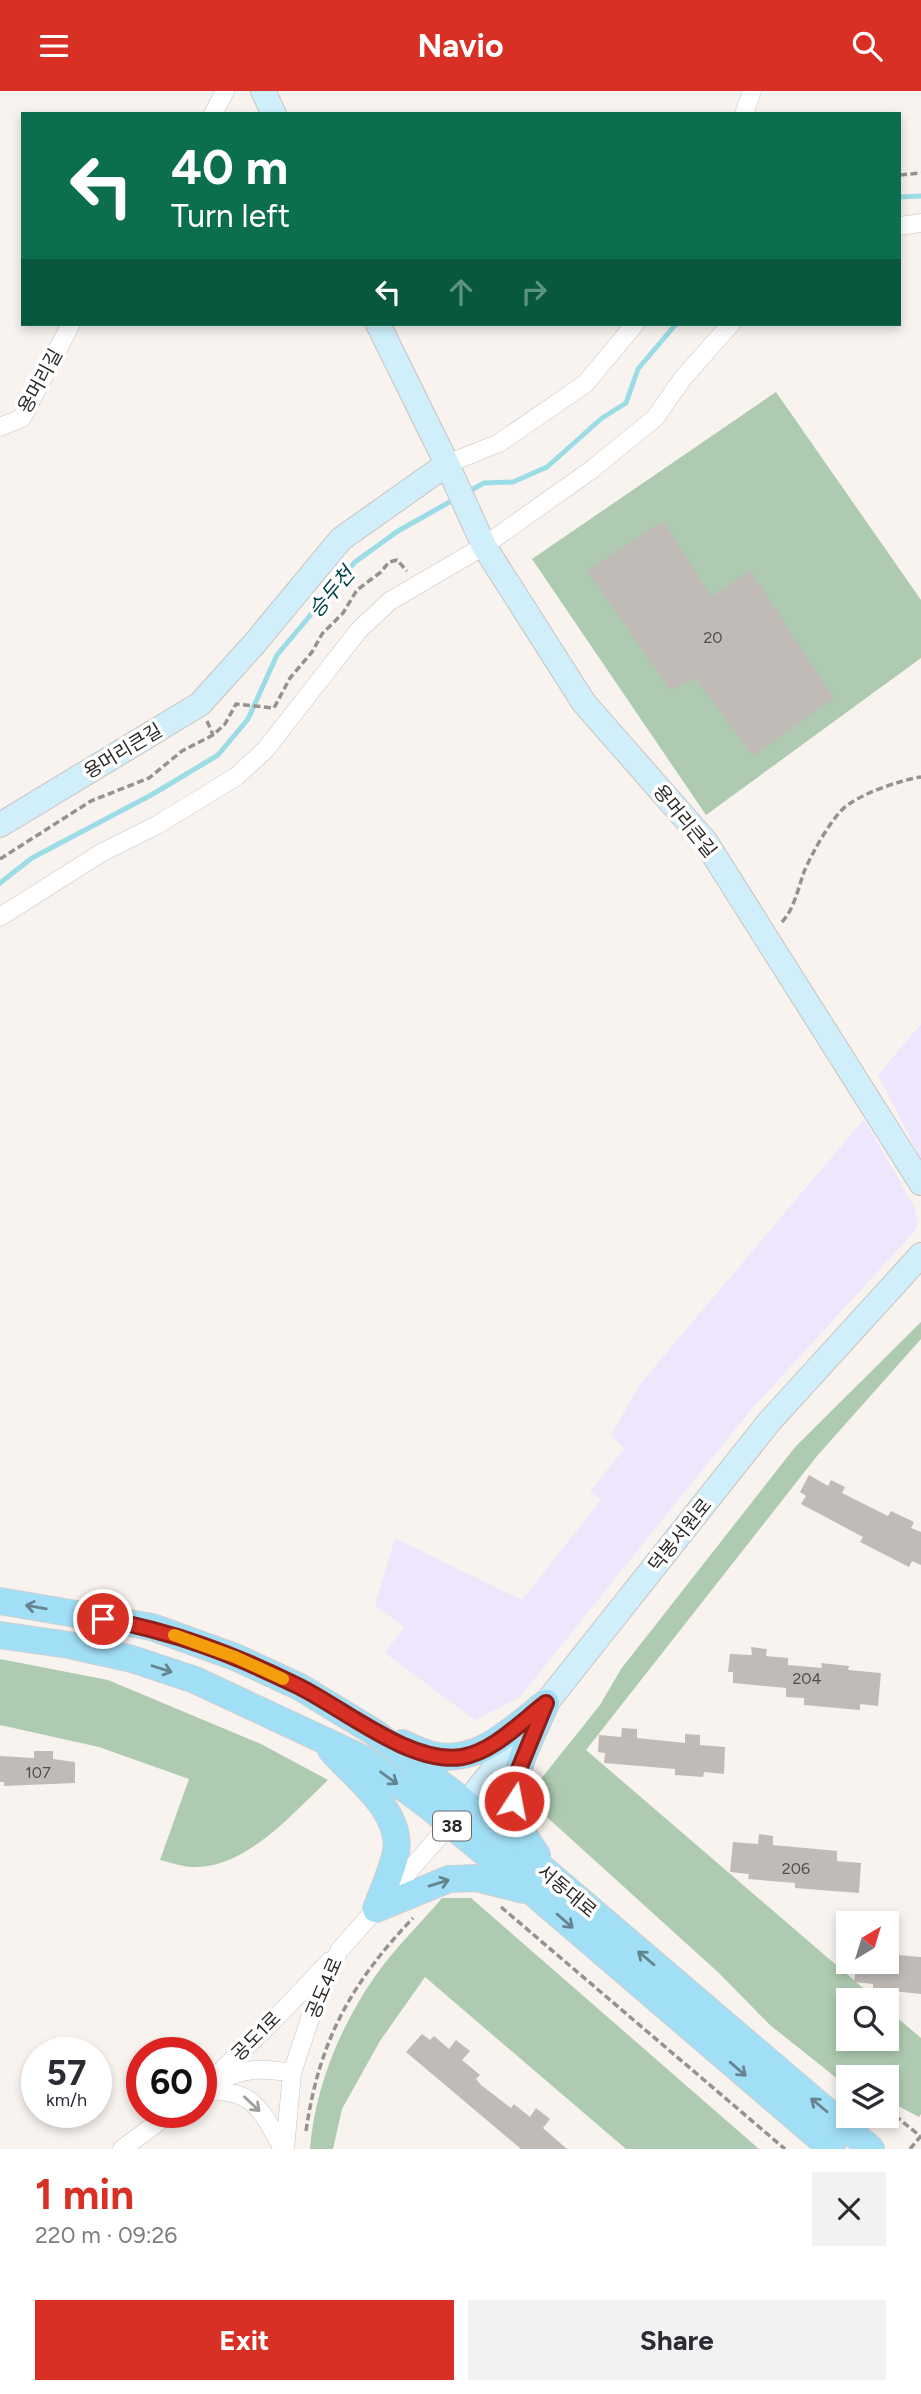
<!DOCTYPE html>
<html lang="en">
<head>
<meta charset="utf-8">
<style>
  body { margin:0; font-family:Figtree,"Noto Sans KR",sans-serif; background:#f2f2f3; color:#2b2b33; height:100vh; display:flex; flex-direction:column; font-size:26px; white-space:nowrap }
  * { box-sizing:border-box; margin:0 }
  p { font-size:23px; color:#7c7c81 }
  .icon { flex:none; width:38px; height:38px; fill:none; stroke:currentColor; stroke-width:2; stroke-linecap:round; stroke-linejoin:round }
  .map { position:relative; height:2058px; overflow:hidden }
  .drawer { display:flex; flex-direction:column; background:#fff; flex:1 }
  .drawer>* { flex:none }
  .guide { position:absolute; left:21px; top:21px; width:880px; height:214px; border-radius:0px; box-shadow:0 4px 10px #0003; background:#0b6e4f; color:#fff; overflow:hidden }
  .needle { width:46px; rotate:38deg }
  .controls { position:absolute; left:836px; top:1820px; display:grid; gap:14px }
  .controls a { display:grid; place-items:center; width:63px; height:63px; border-radius:0px; background:#fff; box-shadow:0 4px 10px #0003; font-size:35px }
  .speed { position:absolute; left:21px; top:1946px; display:flex; gap:14px; font-size:35px; font-weight:700; text-align:center }
  .speed>* { display:grid; place-content:center; width:91px; height:91px; border-radius:50%; background:#fff; box-shadow:0 4px 10px #0003; line-height:1 }
  .speed small { font-size:18px; font-weight:400 }
  .speed .limit { border:10px solid #d22; background:#fff; color:#111 }
  .pin { position:absolute; display:grid; place-items:center; width:60px; height:60px; color:#fff; margin:-30px; border:4px solid #fff; border-radius:50%; box-shadow:0 2px 7px #0007 }
  .me { position:absolute; width:77px; margin:-38px; rotate:11deg; stroke-linejoin:round; filter:drop-shadow(0 0 5px #0008) }
  .turn { display:flex; align-items:center; gap:24px; height:147px; padding:0 35px; font-size:32px }
  .turn .icon { width:91px; height:91px; stroke-width:2.5 }
  .turn b { display:block; font-size:49px; line-height:60px }
  .lanes { display:flex; align-items:center; height:66px; padding:0 35px; background:#0003; justify-content:center; gap:35px; direction:ltr }
  .lanes .off { opacity:.35 }
  .round { display:grid; place-items:center; flex:none; width:74px; height:74px; border-radius:0px; background:#f2f2f3 }
  .overview { display:flex; align-items:center; justify-content:space-between; height:119px; padding:0 35px }
  h1 { font-size:42px; font-weight:700; line-height:52px; color:#d93025 }
  .cta { display:flex; gap:14px; margin-top:auto; padding:14px 35px }
  .cta a { flex:1; height:80px; border-radius:0px; background:#d93025; color:#fff; font-size:28px; font-weight:700; line-height:80px; text-align:center }
  .cta a+a { background:#f2f2f3; color:#2b2b33 }
  header { display:flex; justify-content:space-between; align-items:center; height:91px; padding:0 35px; background:#d93025; color:#fff; font-size:32px; font-weight:700 }
  .map>svg:first-child { display:block }
  .commercial { fill:#eee6fc }
  .green { fill:#aecab0 }
  .lines { fill:none; stroke-linecap:round; stroke-linejoin:round }
  .stream { stroke:#9bdce6; stroke-width:5 }
  .building { fill:#c1bbb8 }
  .street-casing { stroke:#c8c3bf; stroke-width:19 }
  .secondary-casing { stroke:#c8c3bf; stroke-width:26 }
  .primary-casing { stroke:#d0d0d0; stroke-width:28 }
  .path { stroke:#95928f; stroke-width:3.5; stroke-dasharray:7 3.5; stroke-linecap:butt }
  .street { stroke:#fff; stroke-width:18 }
  .secondary { stroke:#d0effb; stroke-width:24 }
  .primary { stroke:#a1dff7; stroke-width:26 }
  .oneway { stroke:#668490 }
  .oneway2 { stroke:#a09f9e }
  .route-casing { stroke:#8d1f18; stroke-width:18 }
  .route { stroke:#d93025; stroke-width:12 }
  .slow { stroke:#f59e0b; stroke-width:12 }
  .labels { text-anchor:middle; dominant-baseline:central; stroke-width:7; stroke-linejoin:round; paint-order:stroke }
  .number-label { font-size:16px; fill:#504e4c }
  .shield { fill:#fff; stroke:#6b6968; stroke-width:2 }
  .shield-label { font-size:18px; font-weight:bold; fill:#2b2928 }
  .street-label { font-size:19px; fill:#2b2928; stroke:#fff }
  .water-label { font-size:21px; font-style:italic; fill:#003f46; stroke:#fff }
</style>
</head>
<body>
<header><svg class="icon" aria-label="menu" viewBox="0 0 24 24"><path d="M4 6h16M4 12h16M4 18h16"/></svg>Navio<svg class="icon" aria-label="search" viewBox="0 0 24 24"><circle cx="10" cy="10" r="6"/><path d="M15 15l6 6"/></svg></header>
<div class="map">
<svg width="921" height="2058" viewBox="0 0 921 2058">
  <rect width="100%" height="100%" fill="#f8f3ef"/>
  <path class="commercial" d="M921,933V1068L878,984Z
    M864,1028L914,1115L918,1131L914,1141L749,1321L520,1606L475,1629L385,1562L404,1536L375,1514L395,1447L522,1509L601,1409L590,1400L624,1358L611,1344L640,1293Z"/>
  <path class="green" d="M776,301L921,509V567L706,724L532,468Z
    M921,1231V1248L817,1365L586,1659L877,1909H849V1948H887V1918L921,1947V2023L919,2026L887,2009V1986H849V1997L770,1934L720,1883L538,1718L536,1694L600,1614L621,1578L796,1355Z
    M0,1568L108,1589L261,1653L328,1689C294,1721 248,1775 198,1776C186,1777 172,1772 160,1769L189,1688L99,1656L0,1634Z
    M442,1807H471L759,2058H626L425,1886L380,1950L342,2018L333,2058H310C315,1996 340,1935 376,1884C395,1857 421,1832 442,1807Z"/>
  <g class="lines">
    <path class="stream" d="M900,106L921,105
      M466,402L484,392L513,391L547,376L602,327L626,312L638,278L676,233
      M0,792L32,767L153,703L218,664L248,628L277,564L355,471L398,440L455,408"/>
  </g>
  <path class="building" d="M663,430L712,506L750,479L834,607L753,665L695,587L671,600L587,480Z
    M809,1384L828,1395L831,1389L845,1396L842,1402L888,1425L891,1420L914,1431L911,1437L921,1441V1474L912,1470L909,1476L860,1451L863,1446L801,1413L806,1405L800,1401Z
    M751,1556L767,1558L766,1565L788,1567V1574L822,1577L821,1572L849,1575L848,1579L881,1582L878,1615L860,1613V1619L804,1614V1607L786,1606V1597L733,1592V1581H728L730,1563L752,1564Z
    M622,1637L637,1638V1647L685,1652V1643L700,1644V1654L725,1656L724,1683L704,1681L703,1686L675,1684V1678L604,1672L605,1662L598,1661L599,1644L621,1646Z
    M34,1660H53V1668L75,1671V1692L4,1695V1691H0V1665L34,1667Z
    M759,1743L773,1745V1754L837,1760V1770L861,1772L859,1802L795,1797V1792L748,1788L749,1783L730,1781L733,1751L758,1753Z
    M887,1863L921,1866V1903L873,1898V1893L854,1891L857,1871H887Z
    M422,1943L430,1949L434,1945L449,1958L456,1949L470,1960L462,1969L480,1984L476,1988L481,1994L511,2017L514,2013L530,2026L536,2017L550,2028L543,2037L567,2058H521L406,1961Z"/>
  <g class="lines">
    <defs>
      <path id="street" d="M213,23L225,0
        M744,23L752,0
        M900,135L921,132
        M0,336L22,327L71,233
        M447,373L499,352L585,293L635,233
        M0,826L101,762L157,734L237,685L266,658L359,539L390,510L484,455L591,379L655,327L683,287L731,233
        M218,1991C243,1976 264,1977 292,1982
        M201,1999L272,1931L330,1870
        M201,2001C252,1995 261,2018 283,2058
        M122,2058L172,2021
        M285,2058L292,1982L310,1928L339,1860L450,1733"/>
      <path id="secondary" d="M263,0L274,23
        M378,233L447,373L484,455L584,612L705,750L921,1092
        M0,734L200,613L255,552L341,448L447,373
        M455,1727L769,1331L921,1164"/>
      <path id="primary" d="M0,1510L152,1536L235,1566L300,1596L377,1643L467,1713L871,2058
        M0,1544L69,1554L132,1568L195,1589L364,1668L427,1714L531,1800L832,2058
        M402,1652C413,1657 426,1664 438,1665C482,1671 513,1637 546,1612
        M331,1659C355,1686 403,1721 396,1761C392,1780 383,1799 376,1818
        M537,1764C530,1753 521,1742 517,1730C503,1693 532,1647 545,1614
        M376,1818L449,1788L476,1787L524,1799"/>
    </defs>
    <use href="#street" class="street-casing"/>
    <use href="#secondary" class="secondary-casing"/>
    <use href="#primary" class="primary-casing"/>
    <path class="path" d="M900,84L921,82
      M207,630L213,644
      M0,768L91,710L149,687L182,660L213,644L225,633L236,613L274,617L290,587L312,561L322,543L343,522L357,499L381,481L389,471L397,469L407,480
      M782,831C794,818 798,798 804,781C811,764 833,723 849,713C866,701 901,689 921,686
      M501,1816L785,2058
      M887,2018L920,2045
      M306,2040C319,1950 351,1892 413,1827
      M910,2058L921,2045"/>
    <use href="#street" class="street"/>
    <use href="#secondary" class="secondary"/>
    <use href="#primary" class="primary"/>
  </g>
  <defs><path id="oneway-shaft" d="M-6 0H5M1.5-3L5.5 0L1.5 3" fill="none" stroke-width="1.6" stroke-linecap="round" stroke-linejoin="round" transform="scale(1.75)"/></defs>
  <g class="oneway">
    <use href="#oneway-shaft" transform="translate(36 1516) rotate(-170)"/>
    <use href="#oneway-shaft" transform="translate(162 1578) rotate(18)"/>
    <use href="#oneway-shaft" transform="translate(389 1687) rotate(36)"/>
    <use href="#oneway-shaft" transform="translate(439 1792) rotate(-17)"/>
    <use href="#oneway-shaft" transform="translate(565 1830) rotate(41)"/>
    <use href="#oneway-shaft" transform="translate(646 1867) rotate(-140)"/>
    <use href="#oneway-shaft" transform="translate(738 1978) rotate(41)"/>
    <use href="#oneway-shaft" transform="translate(819 2014) rotate(-140)"/>
  </g>
  <use class="oneway2" href="#oneway-shaft" transform="translate(252 2013) rotate(43)"/>
  <g class="lines">
    <defs>
      <path id="route" d="M103,1528C173,1540 235,1564 298,1595C343,1617 410,1674 462,1666C493,1661 521,1631 546,1612L517,1683L514,1710"/>
    </defs>
    <use href="#route" class="route-casing"/>
    <use href="#route" class="route"/>
    <path class="slow" d="M174,1544L235,1566L283,1588"/>
  </g>
  <g class="labels">
    <g class="number-label">
      <text x="713" y="546">20</text>
      <text x="807" y="1587">204</text>
      <text x="38" y="1681">107</text>
      <text x="796" y="1777">206</text>
    </g>
    <rect class="shield" x="433" y="1720.5" width="38" height="29" rx="5"/>
    <g class="shield-label">
      <text x="452" y="1735">38</text>
    </g>
    <g class="street-label">
      <text transform="translate(40 290) rotate(-61)">용머리길</text>
      <text transform="translate(123 660) rotate(-31)">용머리큰길</text>
      <text transform="translate(685 730) rotate(51)">용머리큰길</text>
      <text transform="translate(680 1444) rotate(-51)">덕봉서원로</text>
      <text transform="translate(567 1800) rotate(40)">서동대로</text>
      <text transform="translate(324 1897) rotate(-67)">공도4로</text>
      <text transform="translate(256 1945) rotate(-45)">공도1로</text>
    </g>
    <g class="water-label">
      <text transform="translate(331 501) rotate(-50)">승두천</text>
    </g>
  </g>
</svg>
<div class="controls">
<a><svg class="needle" viewBox="-14 -14 28 28"><path d="M0-13l5 13h-10z" fill="#e53935"/><path d="M0 13l5-13h-10z" fill="#7c7c81"/></svg></a>
<a><svg class="icon" aria-label="search" viewBox="0 0 24 24"><circle cx="10" cy="10" r="6"/><path d="M15 15l6 6"/></svg></a>
<a><svg class="icon" aria-label="layers" viewBox="0 0 24 24"><path d="M12 4l9 5-9 5-9-5zM3 14l9 5 9-5"/></svg></a>
</div>
<div class="speed"><div>57<small>km/h</small></div><div class="limit">60</div></div>
<div class="pin" style="left:103px;top:1528px;background:#d93025"><svg class="icon" aria-label="arrive" viewBox="0 0 24 24"><path d="M6 21V4h12l-3 4 3 4H6"/></svg></div>
<svg class="me" style="left:514px;top:1710px" viewBox="-20 -20 40 40"><circle r="17" fill="#d93025" stroke="#fff" stroke-width="3"/><path d="M0-11L8 9 0 5-8 9z" fill="#fff"/></svg>
<div class="guide">
<div class="turn"><svg class="icon" aria-label="left" viewBox="0 0 24 24"><path d="M17 20v-9H6M10 6l-5 5 5 5"/></svg><div><b>40 m</b>Turn left</div></div>
<div class="lanes"><svg class="icon" aria-label="left" viewBox="0 0 24 24"><path d="M17 20v-9H6M10 6l-5 5 5 5"/></svg><svg class="icon off" aria-label="ahead" viewBox="0 0 24 24"><path d="M12 20V5M6 11l6-6 6 6"/></svg><svg class="icon off" aria-label="right" viewBox="0 0 24 24"><path d="M7 20v-9h11M14 6l5 5-5 5"/></svg></div>
</div>
</div>
<section class="drawer">
<div class="overview"><div><h1>1 min</h1><p>220 m · 09:26</p></div><a class="round"><svg class="icon" aria-label="close" viewBox="0 0 24 24"><path d="M6 6l12 12M18 6L6 18"/></svg></a></div>
<div class="cta"><a>Exit</a><a>Share</a></div>
</section>
</body>
</html>
